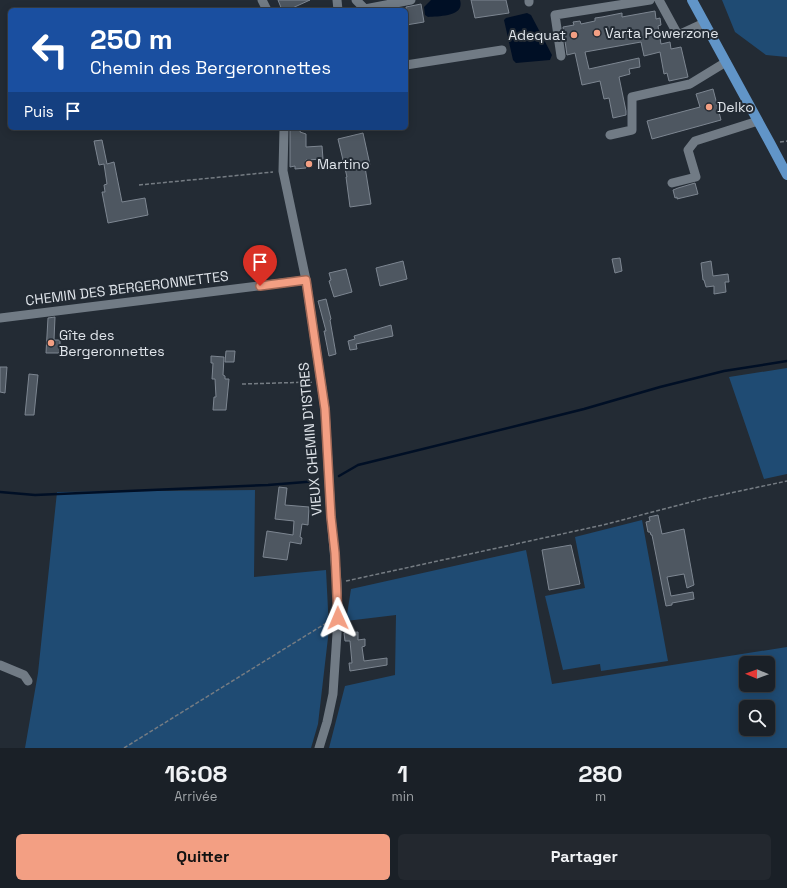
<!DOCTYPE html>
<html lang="fr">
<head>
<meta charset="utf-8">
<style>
  body { margin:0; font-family:"Space Grotesk",sans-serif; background:#23282f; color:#f1f3f6; height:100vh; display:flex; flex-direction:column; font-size:15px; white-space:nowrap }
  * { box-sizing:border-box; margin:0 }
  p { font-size:13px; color:#9fa3a7 }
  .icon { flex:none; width:22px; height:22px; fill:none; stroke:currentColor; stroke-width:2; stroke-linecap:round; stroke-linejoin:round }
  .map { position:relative; height:748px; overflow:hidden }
  .details { display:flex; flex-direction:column; background:#1a2027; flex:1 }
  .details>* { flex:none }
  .top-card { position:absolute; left:8px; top:8px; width:400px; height:122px; border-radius:6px; box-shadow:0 2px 10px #0003,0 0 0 1px #383e44; background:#1a4fa0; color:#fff; overflow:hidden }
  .needle { width:26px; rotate:271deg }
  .tools { position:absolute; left:739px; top:656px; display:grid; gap:8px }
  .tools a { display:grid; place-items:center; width:36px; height:36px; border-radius:6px; background:#1a2027; box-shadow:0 2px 10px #0003,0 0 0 1px #383e44; font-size:20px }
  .pin { position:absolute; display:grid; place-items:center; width:34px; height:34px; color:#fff; margin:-41px -17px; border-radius:50% 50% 50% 0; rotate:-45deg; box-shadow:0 0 4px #0007 }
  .pin .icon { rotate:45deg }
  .me { position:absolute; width:44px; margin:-22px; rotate:359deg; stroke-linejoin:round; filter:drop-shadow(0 0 3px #0008) }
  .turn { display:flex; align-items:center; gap:14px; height:84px; padding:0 16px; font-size:18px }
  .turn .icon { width:52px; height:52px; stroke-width:2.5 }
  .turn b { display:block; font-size:28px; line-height:34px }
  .then { display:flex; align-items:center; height:38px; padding:0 16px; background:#0003; gap:8px; font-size:15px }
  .eta { display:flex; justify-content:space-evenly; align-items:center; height:68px; text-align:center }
  .eta b { font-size:24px; font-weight:700; line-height:28px }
  .primary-button { display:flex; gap:8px; margin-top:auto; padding:8px 16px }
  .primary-button a { flex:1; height:46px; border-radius:6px; background:#f39f83; color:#111; font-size:16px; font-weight:700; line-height:46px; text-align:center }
  .primary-button a+a { background:#23282f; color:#f1f3f6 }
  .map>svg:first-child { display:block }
  .green { fill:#1f4b73; fill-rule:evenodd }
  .water { fill:#000f25 }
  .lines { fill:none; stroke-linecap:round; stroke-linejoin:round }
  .stream { stroke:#000f25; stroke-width:2.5 }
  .building { fill:#4e5761; stroke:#7d8691 }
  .path { stroke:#757c83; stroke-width:1.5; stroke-dasharray:4 2; stroke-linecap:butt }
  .minor { stroke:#717b85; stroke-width:9 }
  .major { stroke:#6195c8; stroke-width:10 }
  .route-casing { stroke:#9e6755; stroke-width:10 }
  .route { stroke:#f39f83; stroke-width:7 }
  .poi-dot { fill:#f39f83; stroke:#232b34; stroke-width:1.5 }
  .labels { text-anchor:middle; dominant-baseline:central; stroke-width:4; stroke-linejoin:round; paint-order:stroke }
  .poi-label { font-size:14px; fill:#dfe4ea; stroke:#232b34; text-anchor:start }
  .street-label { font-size:14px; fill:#dfe4ea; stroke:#232b34 }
</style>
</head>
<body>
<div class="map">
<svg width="787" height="748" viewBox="0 0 787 748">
  <rect width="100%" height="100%" fill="#232b34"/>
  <path class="green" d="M722,0H787V57L766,55L735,32Z
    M787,368V474L764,479L729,377Z
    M255,490L254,577L326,570L329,629L318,724L311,748H25L38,673L57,492Z
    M642,520L668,661L601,671L600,664L563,670L545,596L585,588L575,537Z
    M526,550L552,684L787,647V748H329L345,686L395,675L396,615L346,621L351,589ZM746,663H768V685H746ZM746,707H768V729H746Z"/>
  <path class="water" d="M431,0H460C465,17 439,16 428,17L425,15L424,7Z
    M527,13L531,15L552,55L550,60L516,63L513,60L504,20L506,18Z"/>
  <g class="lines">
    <path class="stream" d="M339,476L358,465L524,424L584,409L660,387L724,371L787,361
      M0,492L35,495L268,485L318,481"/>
  </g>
  <path class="building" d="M278,0H310L288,10H282Z
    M471,0H506L509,13L475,18Z
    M421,4L424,22L406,25V7Z
    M655,11L656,19L660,18L661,25L658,26L661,44L670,42L671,49L681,47L688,77L669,81L667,73L664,74L660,52L644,56L641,42L585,52L589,69L639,58L640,67L629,69L630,74L619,77L626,111V115L613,118L609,98L604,99L600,81L582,85L575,53L567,55L563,27L574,25L573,22L580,21L581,24L595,21V18L602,17L622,13V17Z
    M713,89L721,120L652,139L647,121L700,107L696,94Z
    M290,128H301L300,132L306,134V147L322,146L323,159L306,160V168L295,169V166L290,167Z
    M363,133L370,165L365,167L371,204L350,207L346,177H347L338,139Z
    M102,140L107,164L114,162L122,202L145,198L148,215L108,223L102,192H105L104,185L107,184L104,164L99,165L94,141Z
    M695,183L698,194L681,198L677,199V197L675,198L673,190L678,188Z
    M620,258L622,271L615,273L612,259Z
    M403,261L407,279L380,286L376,268Z
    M711,261L713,276L728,274L729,282H725L726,292L714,294V286L706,287L704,280H703L701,263Z
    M346,269L352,292L334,297L329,281L331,280L329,273Z
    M326,299L331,319L330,320L336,354L329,356L324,331H326L318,301Z
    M55,317L54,340H60V353H46L48,318Z
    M391,325L393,336L356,344L357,349L350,350L348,341L355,339L354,336Z
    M226,351H235L234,362H225Z
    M211,356L224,357L223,375L225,376V379H229L226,410H213L214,397H216L215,379H212L213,363H211Z
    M0,367H7L5,393L0,392Z
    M29,374L38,375L34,415H25Z
    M279,487L287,488L285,505L309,507L308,525L302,524L300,537L302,538L301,544L290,542L287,560L263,557L267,531L293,535L294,521L275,519Z
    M658,515L662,534L684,529L694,585L687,588L684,574L667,577L671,596L693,592L694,599L672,603V605L666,606L652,535H651L650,532H648L646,522L650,521L649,517Z
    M571,545L580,584L549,590L542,550Z
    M358,632V640L365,639V646L362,647L364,661L387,658V665L350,671L349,663H352L350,641H345L344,633Z"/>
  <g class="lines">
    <path class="path" d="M780,142L787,141
      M139,185L273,172
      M242,384L313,382
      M346,581L603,525L702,499L787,481
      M124,748L323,625L329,622"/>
    <path class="minor" d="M262,0L267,10
      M337,0L338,10
      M356,0L365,9L411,0
      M529,0V2
      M659,0L678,35L704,23
      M561,56L555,15L650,0
      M406,65L502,50
      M284,128L283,171L306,280L325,409L331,517L337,583L338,618L333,694L327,722L319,748
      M610,135L632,130V97L690,84L726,62
      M672,183L696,177L688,150L695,141L758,121
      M0,318L306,280
      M0,665L24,675L28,681"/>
    <path class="major" d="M692,0L770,143L787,175"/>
  </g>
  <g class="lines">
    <defs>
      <path id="route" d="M260,286L306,280L325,409L331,517L335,553L338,618"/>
    </defs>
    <use href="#route" class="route-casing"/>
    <use href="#route" class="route"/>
  </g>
  <g class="poi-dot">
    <circle cx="597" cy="33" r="4"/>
    <circle cx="574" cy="35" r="4"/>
    <circle cx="709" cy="107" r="4"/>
    <circle cx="309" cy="164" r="4"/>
    <circle cx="51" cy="343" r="4"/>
  </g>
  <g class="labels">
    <g class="poi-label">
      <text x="605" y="33">Varta Powerzone</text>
      <text x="566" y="35" text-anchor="end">Adequat</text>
      <text x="717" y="107">Delko</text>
      <text x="317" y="164">Martino</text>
      <text x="59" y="335">Gîte des<tspan x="59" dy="16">Bergeronnettes</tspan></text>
    </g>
    <g class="street-label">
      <text transform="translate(127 288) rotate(-7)">CHEMIN DES BERGERONNETTES</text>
      <text transform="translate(310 439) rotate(-95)">VIEUX CHEMIN D'ISTRES</text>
    </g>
  </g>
</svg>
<div class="tools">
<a><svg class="needle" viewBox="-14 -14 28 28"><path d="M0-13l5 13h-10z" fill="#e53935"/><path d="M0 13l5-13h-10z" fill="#9fa3a7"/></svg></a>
<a><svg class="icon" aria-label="search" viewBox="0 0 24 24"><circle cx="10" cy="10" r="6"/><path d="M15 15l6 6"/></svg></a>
</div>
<div class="pin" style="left:260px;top:286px;background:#d93025"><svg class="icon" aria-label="arrive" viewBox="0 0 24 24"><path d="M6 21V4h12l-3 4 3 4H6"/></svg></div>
<svg class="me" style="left:338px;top:618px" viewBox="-20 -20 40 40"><path d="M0-17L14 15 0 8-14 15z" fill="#f39f83" stroke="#fff" stroke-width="4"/></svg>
<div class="top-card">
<div class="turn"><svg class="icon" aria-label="left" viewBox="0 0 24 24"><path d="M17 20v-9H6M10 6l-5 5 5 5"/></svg><div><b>250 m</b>Chemin des Bergeronnettes</div></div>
<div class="then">Puis<svg class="icon" aria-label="arrive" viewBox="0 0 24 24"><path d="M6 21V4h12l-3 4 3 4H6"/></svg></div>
</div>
</div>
<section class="details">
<div class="eta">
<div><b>16:08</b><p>Arrivée</p></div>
<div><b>1</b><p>min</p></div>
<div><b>280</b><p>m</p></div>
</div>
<div class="primary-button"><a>Quitter</a><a>Partager</a></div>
</section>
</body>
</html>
